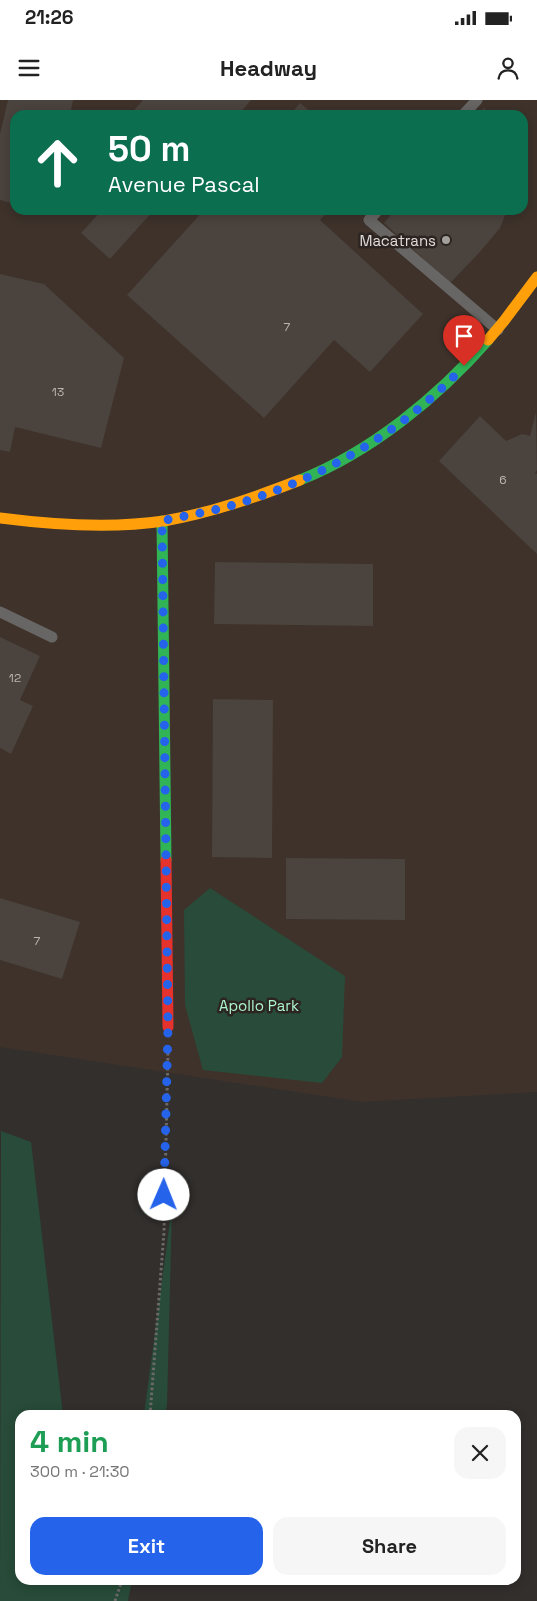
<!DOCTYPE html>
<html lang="en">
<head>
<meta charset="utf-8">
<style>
  body { margin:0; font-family:"Space Grotesk",sans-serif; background:#f6f6f6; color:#222; height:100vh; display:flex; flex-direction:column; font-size:19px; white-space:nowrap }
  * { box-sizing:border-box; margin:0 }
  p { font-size:16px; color:#767676 }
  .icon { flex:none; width:28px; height:28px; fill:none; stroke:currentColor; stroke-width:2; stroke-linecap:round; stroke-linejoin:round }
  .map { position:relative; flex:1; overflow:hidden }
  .side { position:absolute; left:15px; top:1310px; width:506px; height:175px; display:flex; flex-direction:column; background:#fff; border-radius:15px; box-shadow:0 2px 12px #0003 }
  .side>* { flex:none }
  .top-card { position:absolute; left:10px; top:10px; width:518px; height:105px; border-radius:15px; box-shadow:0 2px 12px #0003; background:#0b6e4f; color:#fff; overflow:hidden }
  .pin { position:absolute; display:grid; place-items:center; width:42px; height:42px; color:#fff; margin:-51px -21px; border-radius:50% 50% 50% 0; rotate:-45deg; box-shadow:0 0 5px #0007 }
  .pin .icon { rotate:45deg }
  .me { position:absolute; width:55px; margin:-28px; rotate:1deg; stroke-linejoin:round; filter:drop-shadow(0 0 4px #0008) }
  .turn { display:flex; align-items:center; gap:18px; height:105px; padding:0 15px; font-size:22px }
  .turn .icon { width:65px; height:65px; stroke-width:2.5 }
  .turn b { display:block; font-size:35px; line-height:42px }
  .round { display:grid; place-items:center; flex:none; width:52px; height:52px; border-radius:15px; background:#f6f6f6 }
  .overview { display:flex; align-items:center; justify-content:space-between; height:85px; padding:0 15px }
  h1 { font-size:30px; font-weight:700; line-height:38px; color:#1e9e55 }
  .button { display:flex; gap:10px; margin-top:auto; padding:10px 15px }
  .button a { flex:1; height:58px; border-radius:15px; background:#2563eb; color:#fff; font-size:20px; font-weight:700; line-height:58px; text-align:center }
  .button a+a { background:#f6f6f6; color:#222 }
  .status { display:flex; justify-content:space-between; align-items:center; height:35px; padding:0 25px; background:#fff; direction:ltr }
  .status svg { height:14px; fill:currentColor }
  header { display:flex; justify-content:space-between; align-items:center; height:65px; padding:0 15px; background:#fff; font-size:22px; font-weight:700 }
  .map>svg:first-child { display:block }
  .built { fill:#3e322b; fill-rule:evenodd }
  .green { fill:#284c39 }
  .building { fill:#4b433e }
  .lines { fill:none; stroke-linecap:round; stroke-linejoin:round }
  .path { stroke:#6c6a69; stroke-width:3; stroke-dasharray:2.5 2.5; stroke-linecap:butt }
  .lane { stroke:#686665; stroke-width:11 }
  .fast { stroke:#30b455; stroke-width:11 }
  .slow { stroke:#ff9f0a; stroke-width:11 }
  .jam { stroke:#e5322d; stroke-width:11 }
  .route { stroke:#2563eb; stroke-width:9; stroke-dasharray:0 16.2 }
  .poi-dot { fill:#a39f9d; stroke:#2b2420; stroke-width:2 }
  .labels { text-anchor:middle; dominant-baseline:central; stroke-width:5; stroke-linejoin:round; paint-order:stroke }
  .number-label { font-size:12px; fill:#bbb5b2 }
  .poi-label { font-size:15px; fill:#e0dbd9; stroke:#2b2420; text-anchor:end }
  .park-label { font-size:15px; fill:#abf4cd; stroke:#2b2420 }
</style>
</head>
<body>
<div class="status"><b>21:26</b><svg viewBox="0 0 49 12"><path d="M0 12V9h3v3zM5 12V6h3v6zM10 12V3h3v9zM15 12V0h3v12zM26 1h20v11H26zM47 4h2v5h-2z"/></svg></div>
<header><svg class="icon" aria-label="menu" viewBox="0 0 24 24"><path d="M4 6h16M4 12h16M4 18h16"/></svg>Headway<svg class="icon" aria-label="person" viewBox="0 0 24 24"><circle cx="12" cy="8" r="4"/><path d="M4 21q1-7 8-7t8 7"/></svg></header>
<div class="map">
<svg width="537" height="1501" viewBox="0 0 537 1501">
  <rect width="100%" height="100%" fill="#322f2d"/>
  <path class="built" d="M0,0H537V992L362,1002L0,947ZM15,15H522V110H15Z"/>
  <path class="green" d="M210,788L345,876L342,957L322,983L203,970L185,905L184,810Z
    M1,1031L31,1042L63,1315H20V1480H96L121,1486L122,1480H132L128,1501H0Z
    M172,1106L167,1305L165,1315H144Z"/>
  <path class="building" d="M8,0H73L70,15H15V104L0,100V34Z
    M143,0H251L238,15H130Z
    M300,3L314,15H290Z
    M484,8L490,15H478Z
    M102,110H154L110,159L81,133Z
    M204,110H329L320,120L423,214L370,272L334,240L264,318L127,195Z
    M395,110H507L500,128L479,153L450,183L384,123Z
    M0,174L44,184L124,258L101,348L15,327L10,352L0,350Z
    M536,312L537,370L535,373L537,374V454L439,361L480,316L506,341L522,334L530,336Z
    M215,462L373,464V526L214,524Z
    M0,537L40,556L20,600L33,606L11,654L0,648Z
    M213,599L273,600L272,758L212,757Z
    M286,758L405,759V820L286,819Z
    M0,798L80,822L62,879L0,860Z"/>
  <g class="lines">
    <path class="path" d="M150,1315L164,1132L168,951
      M115,1501L122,1480"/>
    <path class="lane" d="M463,15L477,0
      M378,110L369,120L498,230
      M0,512L52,537"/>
    <path class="fast" d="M300,380C371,352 438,297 488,240
      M162,421L166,760"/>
    <path class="slow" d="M488,240L504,221L537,177
      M0,418C54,425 110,429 164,421C211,413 256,397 300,380"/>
    <path class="jam" d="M166,760L168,927"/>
  </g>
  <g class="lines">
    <path class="route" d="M164,1095L168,927L162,421C188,415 215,411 240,403C324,377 404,331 464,266"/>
  </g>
  <circle class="poi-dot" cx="446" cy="140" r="5"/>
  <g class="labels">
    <g class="number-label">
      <text x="287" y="227">7</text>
      <text x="58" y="292">13</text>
      <text x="503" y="380">6</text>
      <text x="15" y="578">12</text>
      <text x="37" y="841">7</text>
    </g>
    <g class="poi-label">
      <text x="436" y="140">Macatrans</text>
    </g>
    <g class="park-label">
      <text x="259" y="905">Apollo Park</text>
    </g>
  </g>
</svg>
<div class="pin" style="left:464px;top:266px;background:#d93025"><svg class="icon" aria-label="arrive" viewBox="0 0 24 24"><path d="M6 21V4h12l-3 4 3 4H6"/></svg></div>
<svg class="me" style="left:164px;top:1095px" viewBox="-20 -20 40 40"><circle r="19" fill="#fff"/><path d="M0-13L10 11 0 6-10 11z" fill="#2563eb"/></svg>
<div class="top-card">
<div class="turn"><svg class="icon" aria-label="ahead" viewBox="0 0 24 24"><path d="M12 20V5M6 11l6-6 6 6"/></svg><div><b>50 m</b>Avenue Pascal</div></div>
</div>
<section class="side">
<div class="overview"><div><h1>4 min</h1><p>300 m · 21:30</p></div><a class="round"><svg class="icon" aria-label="close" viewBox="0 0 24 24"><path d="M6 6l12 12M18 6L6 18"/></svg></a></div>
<div class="button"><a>Exit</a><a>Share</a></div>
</section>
</div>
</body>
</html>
